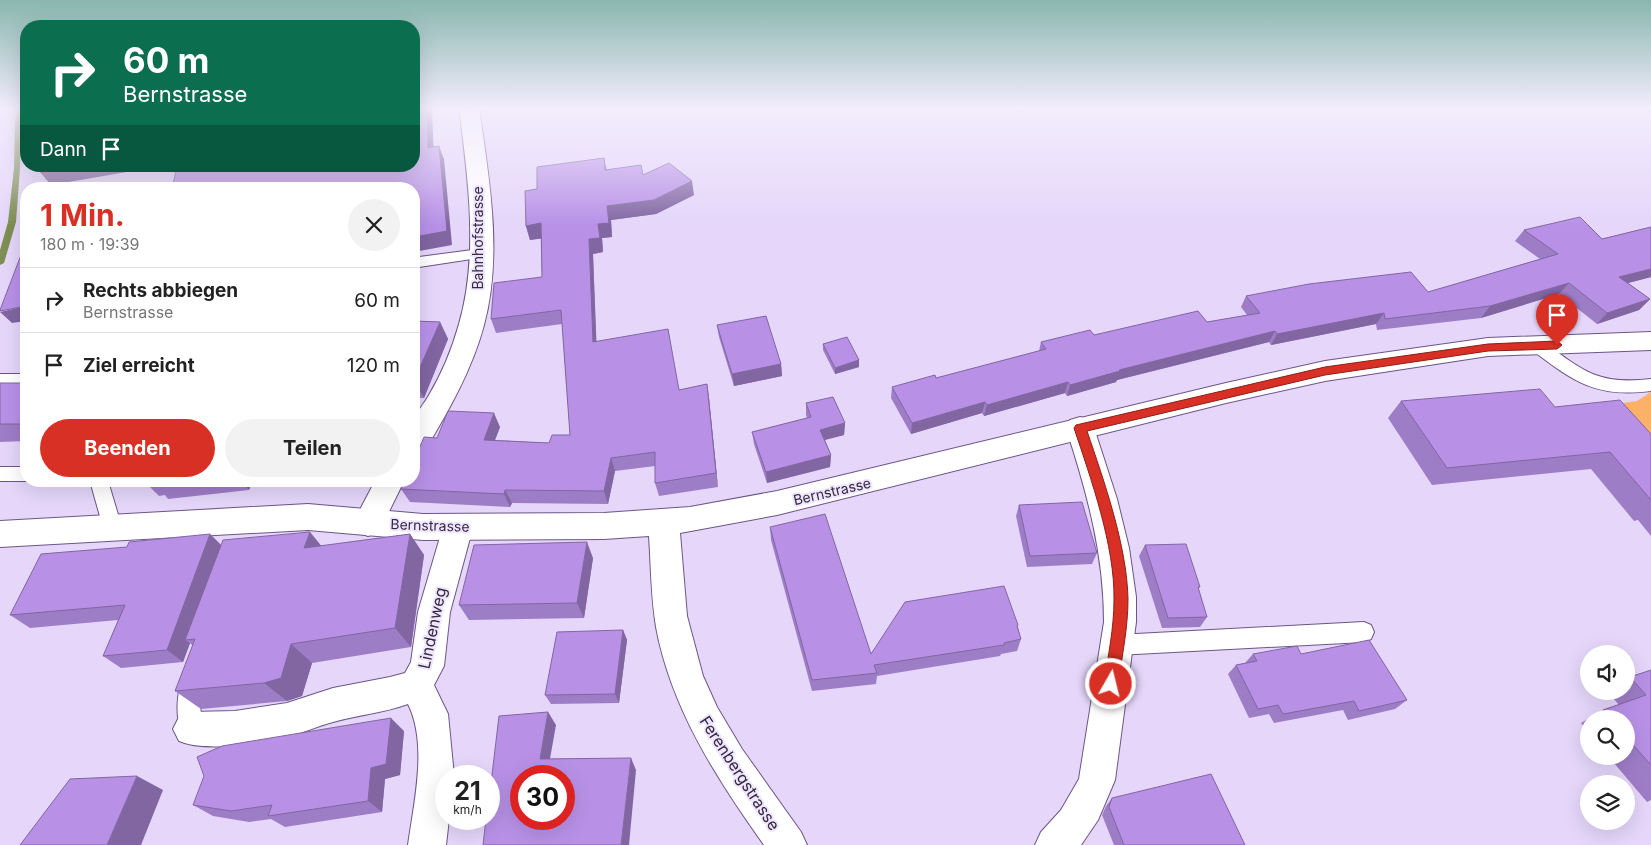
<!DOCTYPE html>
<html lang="de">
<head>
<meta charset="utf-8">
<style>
  body { margin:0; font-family:Inter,sans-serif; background:#f2f2f2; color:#222; height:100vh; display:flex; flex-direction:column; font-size:19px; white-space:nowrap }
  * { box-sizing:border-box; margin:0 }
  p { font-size:16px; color:#767676 }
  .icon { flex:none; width:28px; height:28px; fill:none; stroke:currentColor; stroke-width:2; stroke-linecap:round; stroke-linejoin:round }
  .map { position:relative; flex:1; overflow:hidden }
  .panel { position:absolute; left:20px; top:182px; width:400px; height:305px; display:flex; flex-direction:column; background:#fff; border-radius:20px; box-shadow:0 5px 20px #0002 }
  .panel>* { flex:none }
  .hud { position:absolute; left:20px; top:20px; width:400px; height:152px; border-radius:20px; box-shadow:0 5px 20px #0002; background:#0b6e4f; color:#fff; overflow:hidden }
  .tools { position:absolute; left:1580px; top:645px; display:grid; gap:10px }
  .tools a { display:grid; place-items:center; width:55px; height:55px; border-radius:50%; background:#fff; box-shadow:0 5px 20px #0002; font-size:25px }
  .speed { position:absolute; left:435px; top:765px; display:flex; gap:10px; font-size:25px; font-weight:700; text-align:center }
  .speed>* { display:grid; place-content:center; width:65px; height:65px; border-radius:50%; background:#fff; box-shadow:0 5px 20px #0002; line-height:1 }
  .speed small { font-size:12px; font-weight:400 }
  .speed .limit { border:8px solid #d22; background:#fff; color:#111 }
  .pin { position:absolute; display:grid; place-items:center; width:42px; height:42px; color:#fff; margin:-51px -21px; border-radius:50% 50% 50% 0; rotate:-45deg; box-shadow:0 0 5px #0007 }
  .pin .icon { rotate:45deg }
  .me { position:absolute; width:55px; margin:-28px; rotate:8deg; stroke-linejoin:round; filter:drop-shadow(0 0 4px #0008) }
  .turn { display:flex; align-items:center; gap:18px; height:105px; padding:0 20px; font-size:22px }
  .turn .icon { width:65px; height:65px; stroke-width:2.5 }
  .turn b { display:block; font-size:35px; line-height:42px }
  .then { display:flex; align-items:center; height:48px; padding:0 20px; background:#0003; gap:10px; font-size:19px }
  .round { display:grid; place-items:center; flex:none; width:52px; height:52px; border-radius:26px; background:#f2f2f2 }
  .headline { display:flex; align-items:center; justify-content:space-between; height:85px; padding:0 20px }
  h1 { font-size:30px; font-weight:700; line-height:38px; color:#d93025 }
  .cta { display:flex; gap:10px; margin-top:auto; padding:10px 20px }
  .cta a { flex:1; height:58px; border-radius:30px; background:#d93025; color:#fff; font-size:20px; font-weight:700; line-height:58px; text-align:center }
  .cta a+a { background:#f2f2f2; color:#222 }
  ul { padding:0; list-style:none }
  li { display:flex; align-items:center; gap:15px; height:65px; padding:0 20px; border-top:1px solid #e0e0e0 }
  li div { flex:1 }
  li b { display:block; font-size:19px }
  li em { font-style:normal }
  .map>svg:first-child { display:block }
  .green { fill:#fcb168 }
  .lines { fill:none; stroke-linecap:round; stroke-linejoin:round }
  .stream { fill:#7d8f52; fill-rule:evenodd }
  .lane-casing { stroke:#6c5588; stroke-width:2 }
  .street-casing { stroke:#6c5588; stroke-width:2 }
  .secondary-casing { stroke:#6c5588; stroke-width:2 }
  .lane { fill:#fff; fill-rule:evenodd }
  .street { fill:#fff; fill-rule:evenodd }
  .secondary { fill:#fff; fill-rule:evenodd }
  .wall { fill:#9e7dc7 }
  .shaded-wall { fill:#8166a2 }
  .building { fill:#b891e7; stroke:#8166a2; fill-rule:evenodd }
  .route { fill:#d93025; stroke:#8d1f18 }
  .labels { text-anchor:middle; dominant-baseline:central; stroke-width:4; stroke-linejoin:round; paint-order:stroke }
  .street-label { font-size:14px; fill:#342a40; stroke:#efe6fe }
  .near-street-label { font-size:16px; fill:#342a40; stroke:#efe6fe }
</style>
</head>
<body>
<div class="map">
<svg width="1651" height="845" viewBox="0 0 1651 845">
  <rect width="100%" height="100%" fill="#e5d6fa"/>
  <path class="green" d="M1651,392V473L1593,407L1637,401Z"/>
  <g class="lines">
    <path class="stream" d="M18,108H24L21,121L20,168L16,222L4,263L0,265V250L8,222L14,168L15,121Z"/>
    <defs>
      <path id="lane" d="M480,249L485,251L487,254L485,257L419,267L414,266V258L419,257Z
        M1538,340L1544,342C1584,372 1599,385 1651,379V391C1596,398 1574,382 1532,350L1530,346L1532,342Z
        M0,374H26V386H0Z
        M0,467H26L27,481H0Z
        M90,481H108L122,528L119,534L112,536L105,534Z
        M1364,622L1371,625L1374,632L1371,639L1364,642L1117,655L1110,652L1106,645L1110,638L1117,635Z
        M193,667L201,670L204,677L200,703L202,729L199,737L191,740L183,737C174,716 177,690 185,670Z"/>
      <path id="street" d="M459,108H479C489,178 503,255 484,325C472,370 448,412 424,452L414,455C413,446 411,430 414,421C416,412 425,403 429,395C442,373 452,349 459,324C479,255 468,178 459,108Z
        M1080,417L1090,420L1094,428L1117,499L1129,548L1136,597V622L1115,780L1098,820L1081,845H1035L1041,832L1061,810L1079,779L1104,622C1104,554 1087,492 1066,428L1070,420Z
        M375,481H404L379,532L368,536L357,532L353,523Z
        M458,514L469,518L473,527L450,612L444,666L434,685L448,714L454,776H446V819H449L446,845H408C414,802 428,744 408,704C383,713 358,715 333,722C318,726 304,732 289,737C262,744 204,752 179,741L173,729L179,717L191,712L235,711L287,703L333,688L390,677L405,673L411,662L418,612L443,527L447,518Z"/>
      <path id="secondary" d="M1651,332V350L1488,356L1325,381L1226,403L777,515L680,533L687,616L703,676L717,707L742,749L801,832L807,845H764C717,779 671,708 656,627C651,597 651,566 649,536L604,539L423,540L308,530L0,547V521L308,504L423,514L604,513L690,507L777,491L1226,383L1325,361L1488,338Z"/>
    </defs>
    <use href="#lane" class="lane-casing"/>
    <use href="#street" class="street-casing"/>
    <use href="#secondary" class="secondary-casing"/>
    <use href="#lane" class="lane"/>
    <use href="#street" class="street"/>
    <use href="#secondary" class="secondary"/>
  </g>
  <path class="wall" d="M604,158L607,170L643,175L694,195L656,214L611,220L612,237L602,238L603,252L593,254L596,341L679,390L707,384L709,398L718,487L659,496L655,483V466L615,471L608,504L512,503L510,507L410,502L401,489L437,438L500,427L495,440L549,443L570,435L562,324L496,333L491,319L542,277L541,238L530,240L526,226L537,189Z
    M1651,227V277L1628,283L1650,299L1639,310L1597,324L1559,294L1481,318L1377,330L1376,324L1271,345L1269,342L1117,380L1116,382L1067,396L1065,393L984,416L982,413L911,434L891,398L892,387L936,378L1039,351L1041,342L1094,335L1207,322L1247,315L1241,307L1246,296L1428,292L1540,259L1515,241L1524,230L1602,239Z
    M414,321L440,322L448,339L424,398H414Z
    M717,325L781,364L782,376L734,386L719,337Z
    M823,344L859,360V367L835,374L823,350Z
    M0,383H26V441L0,442Z
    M1401,401L1555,407L1651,434V536L1638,520L1634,521L1591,469L1432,485L1388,418Z
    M806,403L845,423L844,435L825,440L831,455L830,467L767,483L754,444L752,432L807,418L806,415Z
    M144,481H252L249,490L168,499L165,495L159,496Z
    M1019,505L1097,553L1092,564L1027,567L1016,516Z
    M770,527L871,654L1018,625V628L1021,639L1017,651L1001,654L1000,656L877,676L876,684L812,691L771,540Z
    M210,534L221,545L321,546L410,534L424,555L411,647L312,663L302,696L287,701L201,709L175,691L193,646L190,643L183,662L121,668L103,656L118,620L30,628L10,615Z
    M1145,545L1200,587L1198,588L1207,617L1200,627L1162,628L1139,556Z
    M593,558L584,618L469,620L459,605Z
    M623,630L627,640L619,703L551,704L545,695Z
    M1253,654H1301L1407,700L1395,709L1348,720L1343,710L1274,723L1269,714L1249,718L1228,674L1236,665L1245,663Z
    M1651,670V800L1647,802L1608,756H1626V719H1589V733L1581,723L1603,710L1619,705L1607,691H1626V679L1630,677Z
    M404,731L400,775L385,779L382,812L285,827L271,819L249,822L213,816L193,805Z
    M1112,798L1245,845H1114L1102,815L1106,806Z"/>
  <path class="shaded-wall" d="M427,108H432L434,161L428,148Z
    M439,146L444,159L452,245L414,252V237Z
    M75,166H162L51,185L40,172Z
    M692,181L694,195L656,214L611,220L612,237L602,238L603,252L593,254L597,356L593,342L589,239L607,206Z
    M541,223L546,238L530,240L526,226Z
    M1651,269V277L1609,288L1619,277Z
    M1569,283L1559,294L1481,318L1490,306Z
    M1650,299L1639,310L1597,324L1607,313Z
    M26,306V321L12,323L0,312Z
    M1384,313L1376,324L1271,345L1277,334Z
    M440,322L448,339L424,398L414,381Z
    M1275,331L1269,342L1117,380L1116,382L1067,396L1070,385L1119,370Z
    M859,360V367L835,374V368Z
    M781,364L782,376L734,386L732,374Z
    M1068,382L1065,393L984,416L987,405Z
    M707,384L709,398L718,487L716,473Z
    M985,402L982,413L911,434L912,423Z
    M494,413L500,427L490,453L484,440Z
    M845,423L844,435L820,441V430Z
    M831,455L830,467L767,483L766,472Z
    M611,458L615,471L608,504L604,491Z
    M241,481H252L249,490Z
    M505,490L512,503L510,507L504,494Z
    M310,532L328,554L304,548Z
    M210,534L224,548L185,640L190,643L183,662L167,650Z
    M410,534L424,555L411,647L395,628Z
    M587,542L593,558L584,618L577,603Z
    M623,630L627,640L619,703L615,694Z
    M291,644L312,663L302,696L287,701L264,683Z
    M548,712L556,725L548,770L540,759Z
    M391,718L404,731L400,775L385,779L382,812L368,801L371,768Z
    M631,758L636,770L629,845H621Z
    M137,776L163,790L141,845H107Z"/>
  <path class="building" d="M414,108H427L428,148L439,146L447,231L414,237V189H172L177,166H414Z
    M604,158L605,170L641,165L643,175L669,163L692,181L654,200L607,206L609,223L598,224L600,238L589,239L593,342L668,329L679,390L707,384L716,473L655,483V452L611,458L604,491L505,490L504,494L401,489L405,481H414V461L424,437L437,438L448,411L494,413L484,440L549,443L552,435H570L561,310L491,319L494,283L542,277L541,223L526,226L525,191L537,189V167Z
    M43,166H75L40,172Z
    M1580,217L1602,239L1651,227V269L1619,277L1650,299L1607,313L1569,283L1490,306L1385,319L1384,313L1277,334L1275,331L1119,370L1120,371L1070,385L1068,382L987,405L985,402L912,423L892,387L935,375L936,378L1046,349L1041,342L1090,330L1094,335L1198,311L1207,322L1260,313L1246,296L1309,284L1411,272L1428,292L1558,254L1524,230Z
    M26,242V306L0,311V310Z
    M766,316L781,364L732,374L717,325Z
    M414,321L440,322L414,381Z
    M847,337L859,360L835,368L823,344Z
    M0,383H26V424H0Z
    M1540,389L1555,407L1620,400L1651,434V500L1610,452L1447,468L1401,401Z
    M833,397L845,423L820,430L831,455L766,472L752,432L811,417L806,403Z
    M153,481H164L152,483Z
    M1082,502L1097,553L1030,556L1019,505Z
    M825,514L871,654L905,602L1004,586L1018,625L1017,626L1021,639L1004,643V645L874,665L877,673L812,680L770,527Z
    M310,532L304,548L410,534L395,628L291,644L281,678L264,683L175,691L195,639L185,640L223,540Z
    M210,534L167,650L103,656L125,605L10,615L41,554L127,547L129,542Z
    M587,542L577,603L459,605L474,545Z
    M1186,544L1200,587H1198L1207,617L1168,618L1145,545Z
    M623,630L615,694L545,695L557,632Z
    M1369,640L1407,700L1359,711L1354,701L1283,714L1278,705L1258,709L1236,665L1257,661L1253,654L1297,646L1301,654Z
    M1651,670V765L1626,737V719H1611L1603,710L1646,695L1630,677Z
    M548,712L540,759L631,758L621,845H483L486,819H489V800L499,716ZM521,776H564V819H521Z
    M391,718L386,764L371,768L368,801L268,816L272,805L231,811L193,805L204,776L197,757L222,746Z
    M1211,774L1245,845H1124L1109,807L1112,798Z
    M137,776L107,845H20L70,779Z"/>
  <linearGradient id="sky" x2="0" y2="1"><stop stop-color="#89b6af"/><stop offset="0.48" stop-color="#f3edfd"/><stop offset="1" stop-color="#f3edfd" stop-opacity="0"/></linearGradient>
  <rect width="1651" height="226" fill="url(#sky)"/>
  <path class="route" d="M1557,341L1562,345L1557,349L1488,351L1325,375L1087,431C1104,481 1127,546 1128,599C1128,628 1122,656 1118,684L1116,689L1111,691L1106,689L1104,684C1108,656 1114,628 1114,600C1115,546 1091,479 1074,428L1076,425L1325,367L1488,344Z"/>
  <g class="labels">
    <g class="street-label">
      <text transform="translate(477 238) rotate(-90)">Bahnhofstrasse</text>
      <text transform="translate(832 491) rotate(-13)">Bernstrasse</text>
      <text transform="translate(430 525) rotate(2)">Bernstrasse</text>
    </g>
    <g class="near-street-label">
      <text transform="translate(432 628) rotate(-78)">Lindenweg</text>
      <text transform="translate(740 773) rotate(57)">Ferenbergstrasse</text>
    </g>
  </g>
</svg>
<div class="tools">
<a><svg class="icon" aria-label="sound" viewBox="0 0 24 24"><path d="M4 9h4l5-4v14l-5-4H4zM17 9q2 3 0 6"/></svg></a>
<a><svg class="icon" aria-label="search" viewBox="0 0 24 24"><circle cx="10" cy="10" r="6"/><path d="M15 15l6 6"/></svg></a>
<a><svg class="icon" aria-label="layers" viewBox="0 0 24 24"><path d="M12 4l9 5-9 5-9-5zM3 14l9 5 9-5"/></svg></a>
</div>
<div class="speed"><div>21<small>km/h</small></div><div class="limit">30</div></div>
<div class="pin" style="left:1557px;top:345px;background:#d93025"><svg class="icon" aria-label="arrive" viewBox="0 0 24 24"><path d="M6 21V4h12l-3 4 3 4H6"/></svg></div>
<svg class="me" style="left:1111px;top:684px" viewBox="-20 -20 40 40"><circle r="17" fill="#d93025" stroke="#fff" stroke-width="3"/><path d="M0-11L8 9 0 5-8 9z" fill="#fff"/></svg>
<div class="hud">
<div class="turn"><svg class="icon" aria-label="right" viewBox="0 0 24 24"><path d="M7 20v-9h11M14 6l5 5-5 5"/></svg><div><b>60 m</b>Bernstrasse</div></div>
<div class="then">Dann<svg class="icon" aria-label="arrive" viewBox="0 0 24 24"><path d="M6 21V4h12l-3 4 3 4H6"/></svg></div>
</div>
<section class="panel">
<div class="headline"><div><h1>1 Min.</h1><p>180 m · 19:39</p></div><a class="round"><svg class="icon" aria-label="close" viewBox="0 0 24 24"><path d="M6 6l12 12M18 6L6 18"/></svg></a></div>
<ul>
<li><svg class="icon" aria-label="right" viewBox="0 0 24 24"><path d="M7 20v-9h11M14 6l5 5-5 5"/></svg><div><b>Rechts abbiegen</b><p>Bernstrasse</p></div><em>60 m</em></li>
<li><svg class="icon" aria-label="arrive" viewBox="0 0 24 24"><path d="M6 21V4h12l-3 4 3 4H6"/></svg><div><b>Ziel erreicht</b></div><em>120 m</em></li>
</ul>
<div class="cta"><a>Beenden</a><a>Teilen</a></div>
</section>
</div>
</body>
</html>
